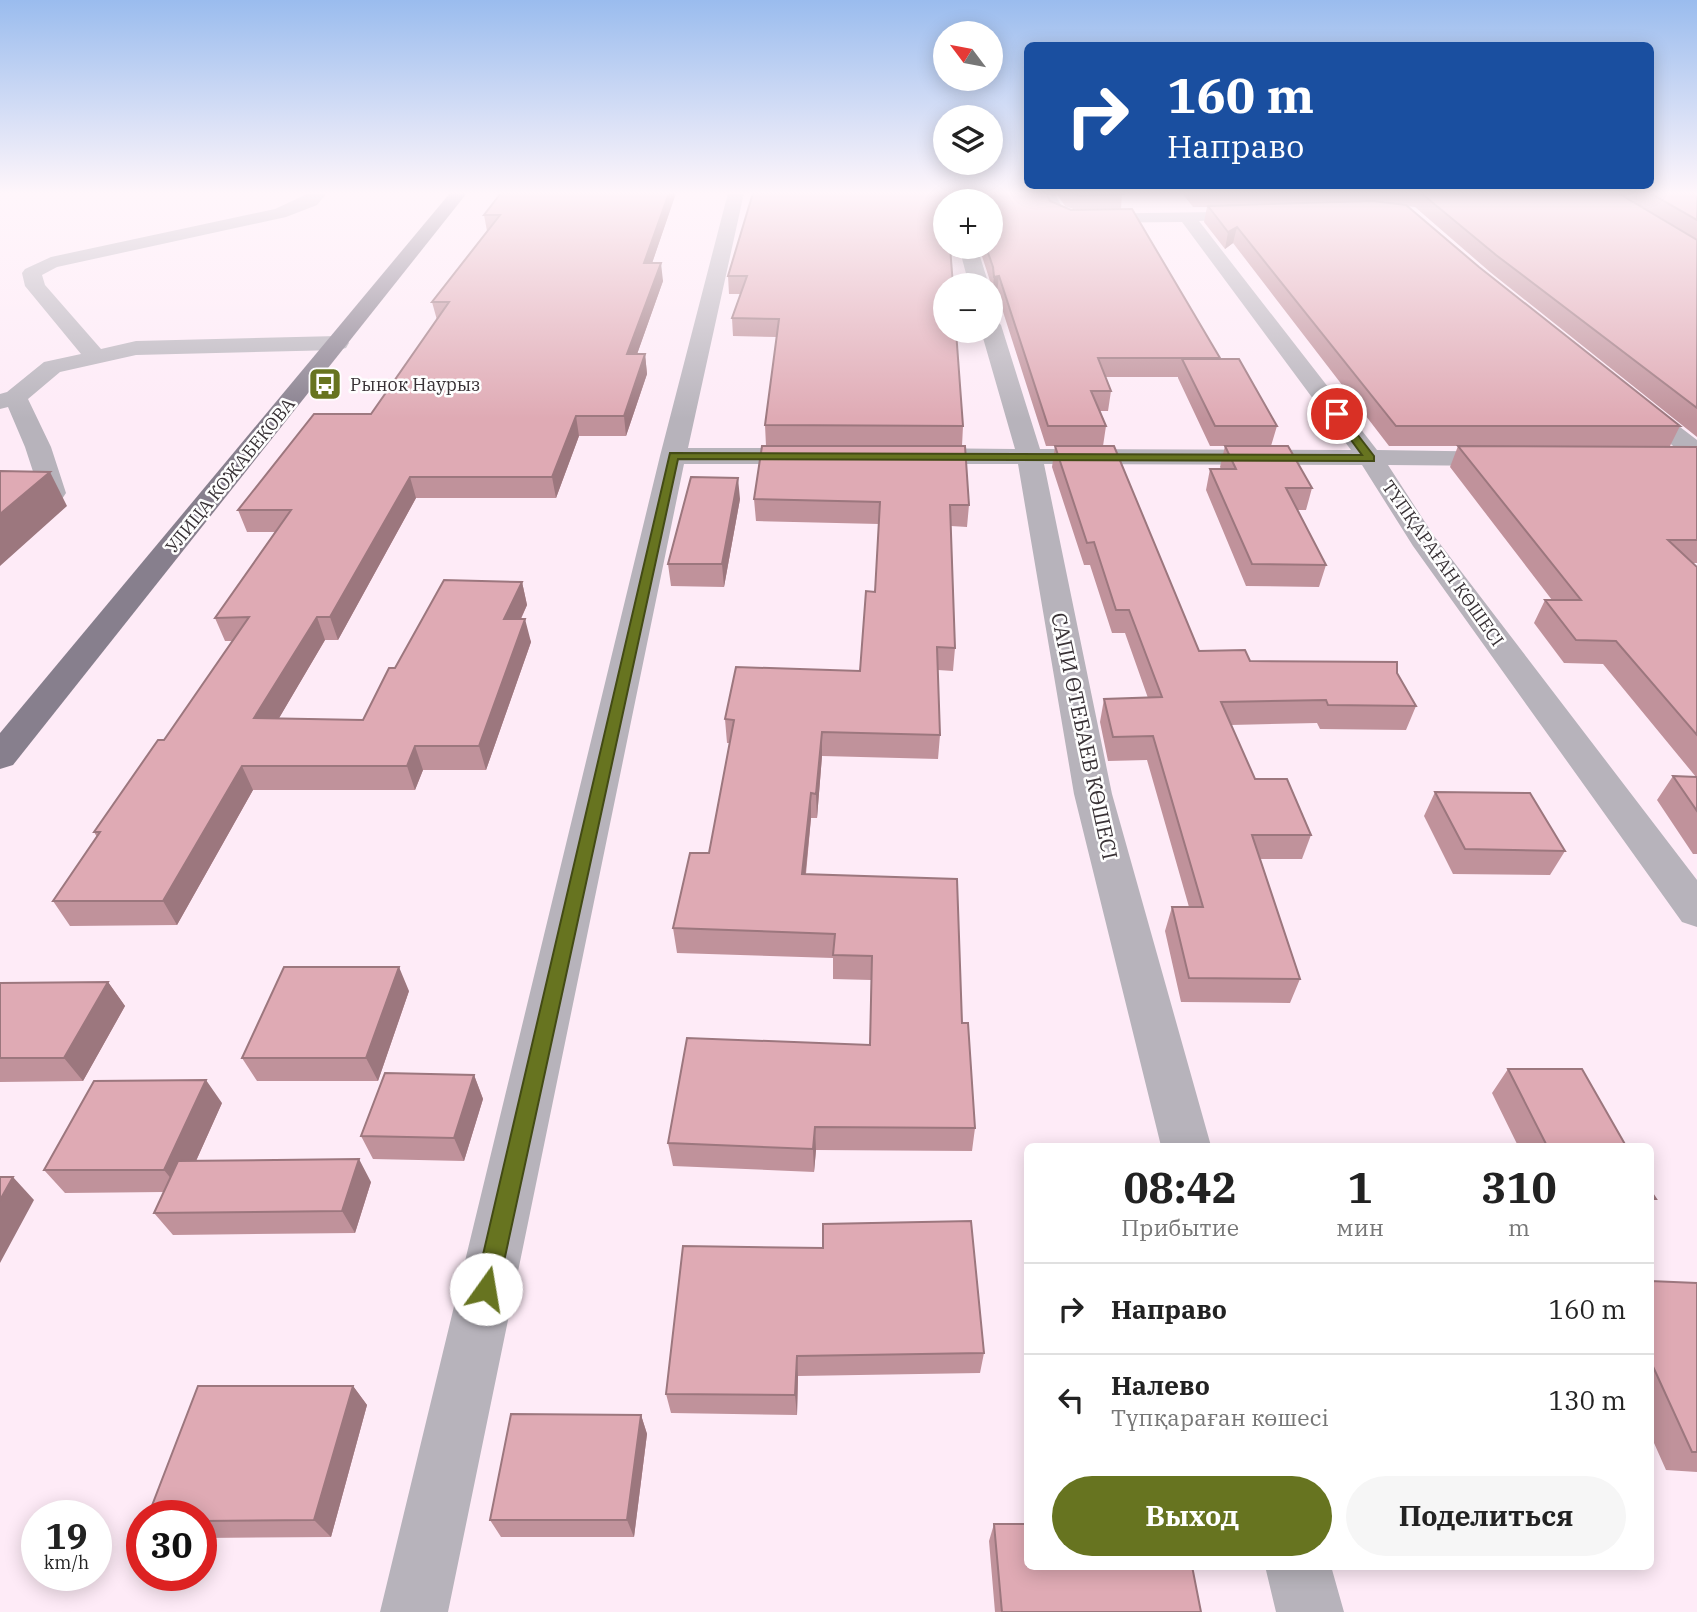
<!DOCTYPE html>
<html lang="ru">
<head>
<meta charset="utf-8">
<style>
  body { margin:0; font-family:"IBM Plex Serif",serif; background:#f6f6f6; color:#222; height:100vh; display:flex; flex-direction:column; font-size:26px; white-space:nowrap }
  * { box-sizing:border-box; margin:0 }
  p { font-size:23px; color:#767676 }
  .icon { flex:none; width:38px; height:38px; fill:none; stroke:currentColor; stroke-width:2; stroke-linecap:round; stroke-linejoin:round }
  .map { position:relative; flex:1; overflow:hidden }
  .details { position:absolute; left:1024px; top:1143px; width:630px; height:427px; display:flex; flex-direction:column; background:#fff; border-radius:10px; box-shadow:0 4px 18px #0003 }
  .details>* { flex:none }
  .top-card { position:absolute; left:1024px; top:42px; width:630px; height:147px; border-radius:10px; box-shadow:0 4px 18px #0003; background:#1a4fa0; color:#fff; overflow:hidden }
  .needle { width:46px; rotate:302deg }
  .buttons { position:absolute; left:933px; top:21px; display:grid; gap:14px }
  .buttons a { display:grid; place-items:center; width:70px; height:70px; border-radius:50%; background:#fff; box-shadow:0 4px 18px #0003; font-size:35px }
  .speed { position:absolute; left:21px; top:1500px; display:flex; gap:14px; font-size:35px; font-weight:700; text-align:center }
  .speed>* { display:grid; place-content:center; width:91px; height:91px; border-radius:50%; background:#fff; box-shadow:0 4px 18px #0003; line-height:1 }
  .speed small { font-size:18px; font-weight:400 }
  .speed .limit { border:10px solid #d22; background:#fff; color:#111 }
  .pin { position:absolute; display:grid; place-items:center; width:60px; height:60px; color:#fff; margin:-30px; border:4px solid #fff; border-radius:50%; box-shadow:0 2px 7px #0007 }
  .me { position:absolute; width:77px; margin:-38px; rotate:13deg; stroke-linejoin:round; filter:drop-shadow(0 0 5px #0008) }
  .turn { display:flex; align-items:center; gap:24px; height:147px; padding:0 28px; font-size:32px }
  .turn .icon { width:91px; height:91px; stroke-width:2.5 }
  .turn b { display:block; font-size:49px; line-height:60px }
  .eta { display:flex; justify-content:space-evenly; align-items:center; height:119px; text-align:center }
  .eta b { font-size:42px; font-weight:700; line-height:49px }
  .action { display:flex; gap:14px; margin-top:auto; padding:14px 28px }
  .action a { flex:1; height:80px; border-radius:42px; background:#677420; color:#fff; font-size:28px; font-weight:700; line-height:80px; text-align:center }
  .action a+a { background:#f6f6f6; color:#222 }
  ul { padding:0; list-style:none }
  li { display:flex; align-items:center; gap:21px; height:91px; padding:0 28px; border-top:2px solid #e0e0e0 }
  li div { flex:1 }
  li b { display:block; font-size:26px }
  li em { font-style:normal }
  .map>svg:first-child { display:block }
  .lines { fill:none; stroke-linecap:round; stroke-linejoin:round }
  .minor { fill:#b7b3bb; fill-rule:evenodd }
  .major { fill:#877f8d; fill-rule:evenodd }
  .wall { fill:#c0929b }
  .shaded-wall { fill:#9c777e }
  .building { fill:#dfaab4; stroke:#9c777e; stroke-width:2 }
  .route { fill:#677420; stroke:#434b15; stroke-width:2 }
  .labels { text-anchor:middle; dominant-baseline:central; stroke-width:5; stroke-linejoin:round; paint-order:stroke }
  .far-poi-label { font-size:18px; fill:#383135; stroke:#fefefe; text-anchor:start }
  .far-street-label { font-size:18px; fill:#383135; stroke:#fefefe }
  .street-label { font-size:21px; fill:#383135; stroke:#fefefe }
</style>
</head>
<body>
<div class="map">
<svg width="1697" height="1612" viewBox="0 0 1697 1612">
  <rect width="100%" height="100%" fill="#feebf7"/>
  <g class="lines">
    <path class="minor" d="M309,193H327L317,205L286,217L57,267L42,275L45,285L101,349L136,341L338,336L346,338L349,343L346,348L338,350L136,355L60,372L28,399L51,447L66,493L62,499L52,501L42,499L25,447L8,407L0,409V394L7,392L44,362L81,354L25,286L22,273L25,269L51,257L275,209Z
      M728,193H744L688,448H811L820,451L824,456L820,461L811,464H684L448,1612H380L660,456Z
      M943,193H959L962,201H946Z
      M1038,193H1054L1063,208L1077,214L1217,212L1220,216L1217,220L1199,221L1377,450L1513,452L1517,458L1513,464L1504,466L1388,465L1434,536L1697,880V927L1682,922L1413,546L1362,465L1044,464L1112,794L1211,1146H1161L1074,794L1018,464H914L905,461L901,456L905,451L914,448L1015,449L981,331H990V319L997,321L1001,325L1040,449L1351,450L1182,222L1070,223L1051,215Z
      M959,247H977L989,285H969Z
      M1633,395L1641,397L1697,440V461L1688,458L1625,407L1621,402L1625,397Z
      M1265,1566H1331L1344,1612H1276Z"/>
    <path class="major" d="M450,193H467L13,765L0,769V733Z"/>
  </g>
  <path class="wall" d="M501,193H676L652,263L663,281L637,354H645L647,374L626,436H579L556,498H416L338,640H325L279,718L363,720L395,668L522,582L527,605L521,619L531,642L486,770H423L415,790H253L177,925L70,926L53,901L97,837L94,832L164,740L233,641H225L215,618L275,532H247L238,510L371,414L437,320L432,302L487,231L484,215Z
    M753,193L963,426L962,446L969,505L967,527L951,526L955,648L953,671L938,670L940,735L938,759L822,756L817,818H811L806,874L962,1023L975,1128L972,1151L816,1150L814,1172L673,1166L668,1143L870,1045L871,980L833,979V958L677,953L673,928L709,853L730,743H727L725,719L860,671L875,592L879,524L756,521L754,499L766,446L765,425L777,337L733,336L732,318L741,294H729L728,276Z
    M961,193H1046L1050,201L1071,210L1073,209L1065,206L1056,193H1122L1121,209L1220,358V359L1277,426L1271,446L1312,488L1306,510H1297L1326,565L1319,587L1246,586L1206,490L1210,469H1221L1220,467L1225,446H1210L1178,378V377H1105L1111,391L1108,411H1100L1106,426L1103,446L1199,651L1250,661L1397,673L1416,706L1406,730L1320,729L1317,723L1231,725L1255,779L1311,835L1302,859H1260L1300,979L1290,1003L1181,1002L1165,931L1172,907H1189L1147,760L1108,761L1100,722L1104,699L1148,698L1125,633H1112L1090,565H1084L1052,467L1055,446H1046L997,293L992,294L991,284L979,247H990V201H964Z
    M1182,193H1697V437L1490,272L1415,207L1407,206L1479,267L1680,426L1670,446L1697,447V563H1692L1697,567V854H1693L1657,800L1673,776L1696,777L1603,664L1564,663L1534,623L1545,600H1552L1450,467L1458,446H1389L1233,243L1225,249L1204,222L1207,207H1193Z
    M740,499L724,587L671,586L668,564Z
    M1435,792L1565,851L1550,875L1453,874L1424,816Z
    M108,982L125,1006L83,1081L0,1082V983Z
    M409,991L378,1081H257L242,1058Z
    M1508,1069L1626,1146H1518L1492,1093Z
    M474,1075L483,1099L464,1161L373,1159L361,1136Z
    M222,1103L196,1161L371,1182L355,1233L173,1235L154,1213L164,1192L65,1193L44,1170Z
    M683,1246L984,1353L980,1373L798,1376L797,1415L671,1413L666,1394Z
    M1650,1281L1697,1283V1472L1666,1470L1650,1434Z
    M353,1386L367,1405L331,1537L201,1538V1516Z
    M641,1415L647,1434L634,1537H501L490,1520Z
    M994,1524L1201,1612H995L989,1541Z"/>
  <path class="shaded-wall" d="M669,193H676L646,281L644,263Z
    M1237,227L1233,243L1225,249L1228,232Z
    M661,263L663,281L630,374L627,354Z
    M999,276L997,293L992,294L994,277Z
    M645,354L647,374L626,436L624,416Z
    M576,416L579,436L556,498L552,477Z
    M50,472L67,506L0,566V514Z
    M410,477L416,498L338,640L330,617Z
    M738,478L740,499L724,587L722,564Z
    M522,582L527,605L510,642L504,619Z
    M317,617L325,640L265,742L254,718Z
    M525,619L531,642L486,770L479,746Z
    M822,732V756L817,818L816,794Z
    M415,746L423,770L415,790L407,766Z
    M242,766L253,790L177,925L163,901Z
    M811,793V818L803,898L802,874Z
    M399,967L409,991L378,1081L366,1058Z
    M108,982L125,1006L83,1081L64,1058Z
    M474,1075L483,1099L464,1161L454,1138Z
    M206,1080L222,1103L182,1192L164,1170Z
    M815,1127L816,1150L814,1172L813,1149Z
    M359,1159L371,1182L355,1233L342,1211Z
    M13,1177L34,1200L0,1263V1200Z
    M797,1356L798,1376L797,1415L795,1395Z
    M353,1386L367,1405L331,1537L314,1520Z
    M641,1415L647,1434L634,1537L627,1520Z"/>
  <path class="building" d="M501,193H669L644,263H661L627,354H645L624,416H576L552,477H410L330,617H317L254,718L363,720L389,668H395L444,580L522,582L504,619H525L479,746H415L407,766H242L163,901H53L100,832H94L158,740H164L249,617L215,618L291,510H238L314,414H371L449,302H432L500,215H484Z
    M753,193H946L947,201H945V247H950L953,285H945V331H956L963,426L765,425L779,319L732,318L747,276H728Z
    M967,193H1046L1050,201L1071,210L1132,209L1220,358H1098L1111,391H1091L1106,426H1048L999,276L994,277L993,267L986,247H990V201H970Z
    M1074,193H1122L1123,194L1079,196Z
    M1421,193H1618L1697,240V408L1496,255Z
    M1650,193H1697V220Z
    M1373,201L1406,205L1479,267L1680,426H1396L1237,227L1228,232L1208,206Z
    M1182,359H1239L1277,426H1215Z
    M762,446H965L969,505H950L955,648L937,647L940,735L822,732L816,794L811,793L802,874L957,879L962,1023H968L975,1128L815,1127L813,1149L668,1143L687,1038L870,1045L872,956L833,955L835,934L673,928L690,853H709L734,720L725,719L736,667L860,671L866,591L875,592L880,502L754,499Z
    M1055,446H1114L1199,651L1245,650L1250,661L1397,662V673L1416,706L1328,705L1326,700L1221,702L1255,779H1287L1311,835H1252L1300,979L1189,978L1172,907H1203L1153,736L1113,737L1104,699L1162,697L1129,610H1116L1094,542L1087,543Z
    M1225,446H1288L1312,488H1286L1326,565L1252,564L1210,469H1236Z
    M1458,446L1697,447V540H1668L1697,567V735L1616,641L1576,640L1545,600H1581Z
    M0,471L50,472L0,514Z
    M691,477L738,478L722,564H668Z
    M1673,776L1697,777V811Z
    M1435,792L1530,793L1565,851L1465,849Z
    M284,967H399L366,1058H242Z
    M108,982L64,1058H0V983Z
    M1508,1069H1582L1626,1146H1547Z
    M385,1073L474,1075L454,1138L361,1136Z
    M206,1080L164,1170H44L94,1081Z
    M359,1159L342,1211L154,1213L178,1161Z
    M0,1177H13L0,1200Z
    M1650,1190L1656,1199H1650Z
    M971,1221L984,1353L797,1356L795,1395L666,1394L683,1246L823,1248V1224Z
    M1650,1281L1697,1283V1452H1692L1650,1360Z
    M198,1386H353L314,1520L201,1521V1516H148Z
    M511,1414L641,1415L627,1520H490Z
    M994,1524H1027V1566H1192L1201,1612H1002Z"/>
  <linearGradient id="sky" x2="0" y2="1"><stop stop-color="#9abcee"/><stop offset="0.46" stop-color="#fff6fb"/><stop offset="1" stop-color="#fff6fb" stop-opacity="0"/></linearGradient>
  <rect width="1697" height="419" fill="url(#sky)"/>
  <path class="route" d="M1333,412H1340L1374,456V461L678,459L498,1289L494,1297L486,1301L478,1297L475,1289L670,453L1362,455L1332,414Z"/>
  <defs>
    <symbol id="bus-square" viewBox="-11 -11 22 22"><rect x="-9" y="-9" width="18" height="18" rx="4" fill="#677420" stroke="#fefefe"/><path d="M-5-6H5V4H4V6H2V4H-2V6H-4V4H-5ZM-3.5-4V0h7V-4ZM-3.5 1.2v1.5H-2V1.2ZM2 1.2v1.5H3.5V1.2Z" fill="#fff"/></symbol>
  </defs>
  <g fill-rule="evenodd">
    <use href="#bus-square" x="306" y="365" width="38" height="38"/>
  </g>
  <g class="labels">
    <g class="far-poi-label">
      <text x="350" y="384">Рынок Наурыз</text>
    </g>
    <g class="far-street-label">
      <text transform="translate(230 475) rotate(-51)">УЛИЦА КОЖАБЕКОВА</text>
      <text transform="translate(1443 563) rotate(55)">ТҮПҚАРАҒАН КӨШЕСІ</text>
    </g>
    <g class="street-label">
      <text transform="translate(1085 736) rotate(78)">САПИ ӨТЕБАЕВ КӨШЕСІ</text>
    </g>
  </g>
</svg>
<div class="buttons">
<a><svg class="needle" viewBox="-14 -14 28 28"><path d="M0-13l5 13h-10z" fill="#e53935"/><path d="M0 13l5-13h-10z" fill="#767676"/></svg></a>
<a><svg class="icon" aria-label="layers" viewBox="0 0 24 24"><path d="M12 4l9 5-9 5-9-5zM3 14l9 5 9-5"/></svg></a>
<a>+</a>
<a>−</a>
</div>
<div class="speed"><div>19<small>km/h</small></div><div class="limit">30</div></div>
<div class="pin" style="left:1337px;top:414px;background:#d93025"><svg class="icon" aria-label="arrive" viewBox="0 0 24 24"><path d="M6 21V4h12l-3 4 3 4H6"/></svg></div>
<svg class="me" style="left:486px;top:1289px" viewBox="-20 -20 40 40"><circle r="19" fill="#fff"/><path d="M0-13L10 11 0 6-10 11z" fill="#677420"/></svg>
<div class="top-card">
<div class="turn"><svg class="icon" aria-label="right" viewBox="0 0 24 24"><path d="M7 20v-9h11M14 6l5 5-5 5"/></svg><div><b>160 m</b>Направо</div></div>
</div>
<section class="details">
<div class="eta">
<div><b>08:42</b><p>Прибытие</p></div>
<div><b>1</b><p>мин</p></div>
<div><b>310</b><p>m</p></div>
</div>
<ul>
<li><svg class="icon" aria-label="right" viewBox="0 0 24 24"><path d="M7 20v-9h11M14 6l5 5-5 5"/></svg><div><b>Направо</b></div><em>160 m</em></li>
<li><svg class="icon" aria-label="left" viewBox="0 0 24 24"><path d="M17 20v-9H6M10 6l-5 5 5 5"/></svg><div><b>Налево</b><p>Түпқараған көшесі</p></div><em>130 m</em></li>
</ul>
<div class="action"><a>Выход</a><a>Поделиться</a></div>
</section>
</div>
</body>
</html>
